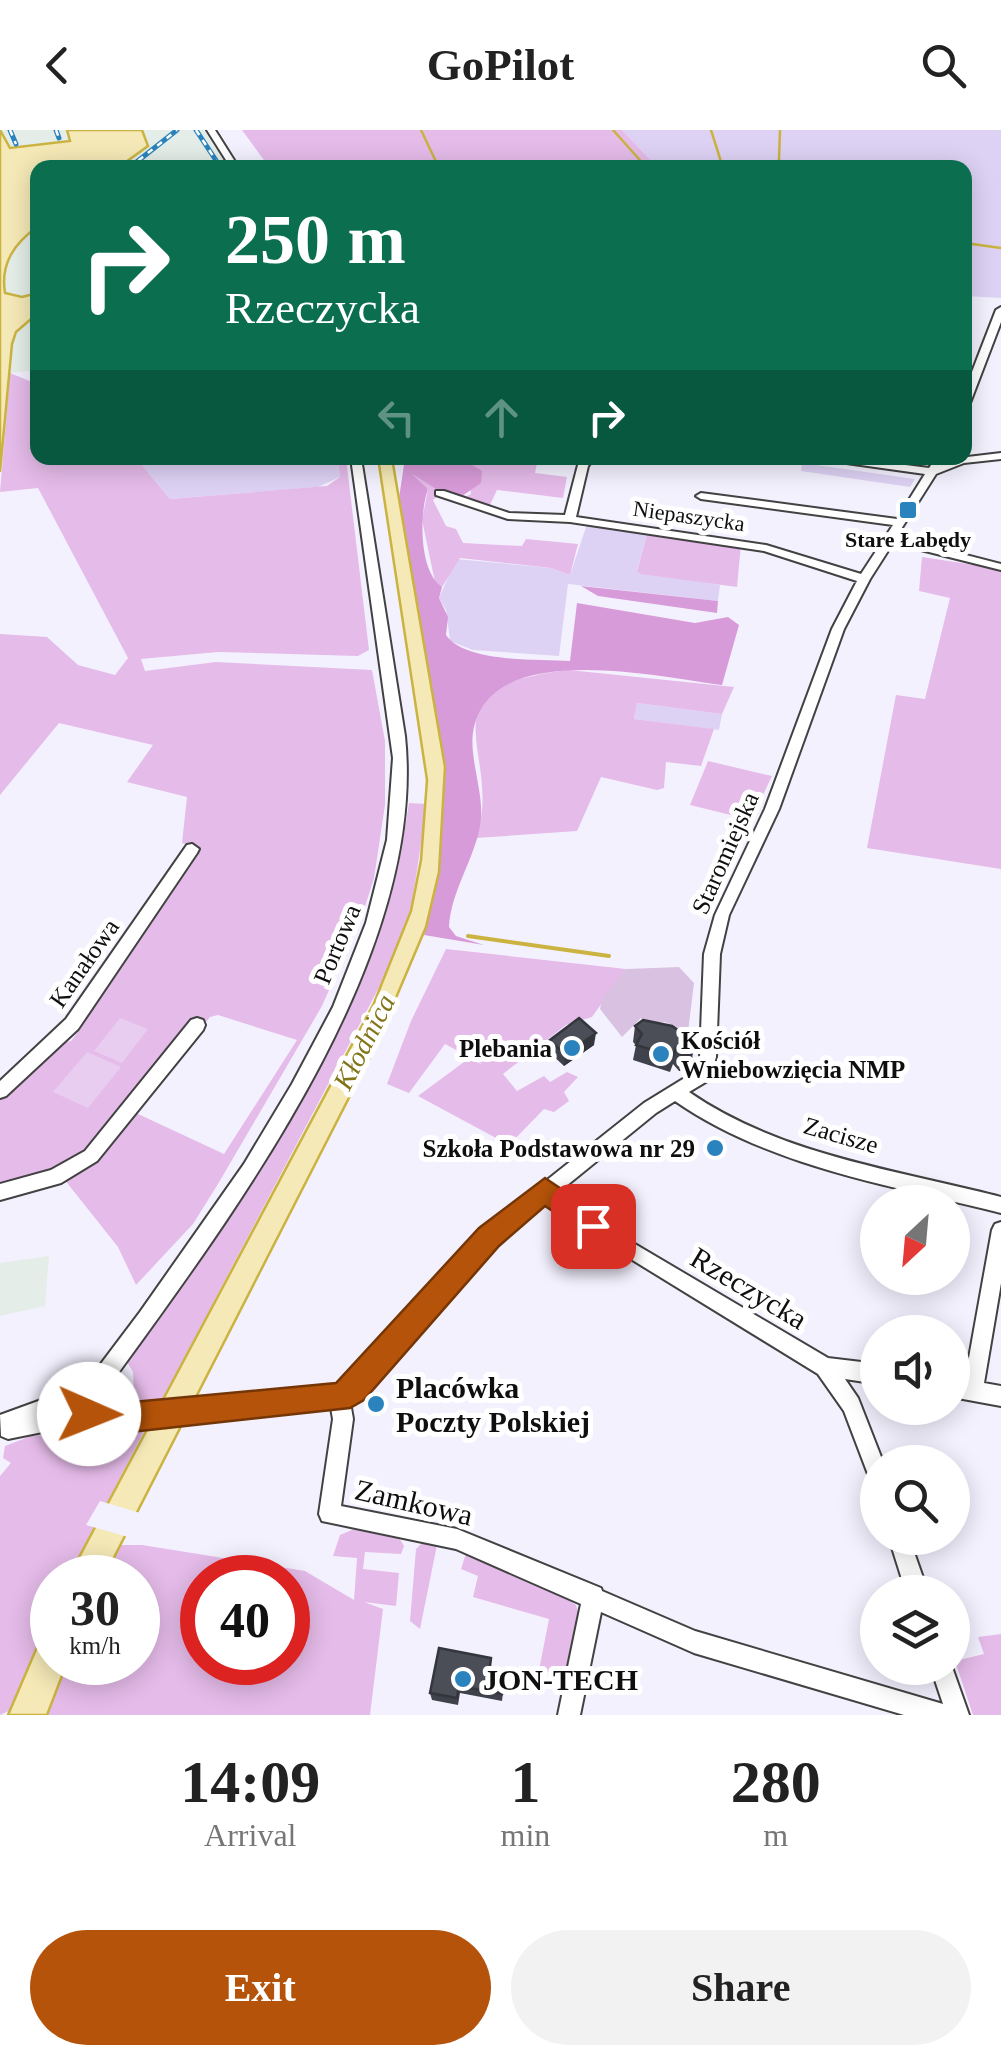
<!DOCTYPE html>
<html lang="en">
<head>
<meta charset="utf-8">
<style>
  body { margin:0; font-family:Georgia,serif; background:#f2f2f2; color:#222; height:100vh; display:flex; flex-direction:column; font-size:38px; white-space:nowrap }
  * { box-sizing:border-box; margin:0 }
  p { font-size:32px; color:#767676 }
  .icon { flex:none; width:55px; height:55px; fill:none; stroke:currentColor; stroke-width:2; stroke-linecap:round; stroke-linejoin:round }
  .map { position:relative; height:1585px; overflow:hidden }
  .side { display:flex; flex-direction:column; background:#fff; flex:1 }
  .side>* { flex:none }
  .hud { position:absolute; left:30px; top:30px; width:942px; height:305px; border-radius:20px; box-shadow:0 5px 25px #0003; background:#0b6e4f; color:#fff; overflow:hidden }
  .needle { width:65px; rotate:206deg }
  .buttons { position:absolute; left:860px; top:1055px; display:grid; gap:20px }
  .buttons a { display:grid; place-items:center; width:110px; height:110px; border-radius:50%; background:#fff; box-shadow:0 5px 25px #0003; font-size:50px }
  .speed { position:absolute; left:30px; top:1425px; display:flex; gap:20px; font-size:50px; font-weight:700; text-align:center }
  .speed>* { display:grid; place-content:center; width:130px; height:130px; border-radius:50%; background:#fff; box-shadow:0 5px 25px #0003; line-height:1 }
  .speed small { font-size:25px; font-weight:400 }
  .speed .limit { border:15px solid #d22; background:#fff; color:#111 }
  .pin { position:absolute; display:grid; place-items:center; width:85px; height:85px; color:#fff; margin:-42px; border-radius:20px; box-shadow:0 5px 15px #0006 }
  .me { position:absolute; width:110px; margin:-55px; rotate:91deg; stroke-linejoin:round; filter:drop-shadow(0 0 8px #0008) }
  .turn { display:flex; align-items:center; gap:35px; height:210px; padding:0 30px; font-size:45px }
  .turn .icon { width:130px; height:130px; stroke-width:2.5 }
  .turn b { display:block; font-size:70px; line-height:85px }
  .lanes { display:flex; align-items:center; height:95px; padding:0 30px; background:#0003; justify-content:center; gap:50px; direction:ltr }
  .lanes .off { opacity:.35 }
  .eta { display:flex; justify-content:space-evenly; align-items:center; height:170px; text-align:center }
  .eta b { font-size:60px; font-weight:800; line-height:70px }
  .primary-button { display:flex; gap:20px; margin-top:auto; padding:20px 30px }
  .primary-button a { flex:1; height:115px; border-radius:60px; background:#b45309; color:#fff; font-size:40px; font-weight:800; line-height:115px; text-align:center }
  .primary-button a+a { background:#f2f2f2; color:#222 }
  header { display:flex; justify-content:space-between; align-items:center; height:130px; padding:0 30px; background:#fff; font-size:45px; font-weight:800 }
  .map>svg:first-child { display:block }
  .industrial { fill:#e4ede7 }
  .farmland { fill:#ded2f4 }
  .green { fill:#e5bbe9; fill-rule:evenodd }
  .forest { fill:#d89bd9 }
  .cemetery { fill:#d9c2e1 }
  .pitch { fill:#e8cdf0 }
  .water { fill:#f5e9b7; stroke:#cab340; stroke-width:2.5 }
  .pier { fill:#f4f1ff }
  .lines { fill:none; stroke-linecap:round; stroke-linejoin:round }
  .stream-far1 { stroke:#cab340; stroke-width:2.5 }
  .stream { stroke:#cab340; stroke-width:4 }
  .minor-casing { stroke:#424242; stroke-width:4 }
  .minor { fill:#fff; fill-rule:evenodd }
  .rail-casing { stroke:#2a83bc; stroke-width:5 }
  .rail { stroke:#fff; stroke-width:2.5; stroke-dasharray:6; stroke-linecap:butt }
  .wall { fill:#40424b }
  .shaded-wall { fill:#34363d }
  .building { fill:#4b4d57; stroke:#34363d; stroke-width:2.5 }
  .route { fill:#b45309; stroke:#753606; stroke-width:2.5 }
  .poi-dot { fill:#2a83bc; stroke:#fff; stroke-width:4 }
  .labels { text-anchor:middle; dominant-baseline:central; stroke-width:10; stroke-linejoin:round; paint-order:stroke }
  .far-street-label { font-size:22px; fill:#0f0f0f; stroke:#fff }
  .far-poi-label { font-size:22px; font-weight:bold; fill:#0f0f0f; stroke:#fff }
  .street-label { font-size:25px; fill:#0f0f0f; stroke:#fff }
  .poi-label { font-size:25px; font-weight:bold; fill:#0f0f0f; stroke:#fff; text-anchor:end }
  .water-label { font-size:28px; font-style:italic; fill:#827518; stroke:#fff }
  .near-street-label { font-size:30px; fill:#0f0f0f; stroke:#fff }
  .near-poi-label { font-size:30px; font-weight:bold; fill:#0f0f0f; stroke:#fff; text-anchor:start }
</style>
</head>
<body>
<header><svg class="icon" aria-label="back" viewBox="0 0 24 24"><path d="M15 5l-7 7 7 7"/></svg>GoPilot<svg class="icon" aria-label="search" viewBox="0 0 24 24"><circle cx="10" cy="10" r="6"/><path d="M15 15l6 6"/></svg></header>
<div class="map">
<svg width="1001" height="1585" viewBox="0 0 1001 1585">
  <rect width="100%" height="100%" fill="#f4f1ff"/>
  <path class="industrial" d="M0,0H204L228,37L38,38V233L29,241L10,243L12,214L22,195L0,196Z
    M49,1126L45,1176L0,1186V1133Z"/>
  <path class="farmland" d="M622,0H1001V168L965,166V38L657,37Z
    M136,328H338L340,347L318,357L170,369Z
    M802,333L915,349L910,357L801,341Z
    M588,391L648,401L637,440L720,455L718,471L568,454L559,526L473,520L450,511L446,480L439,468L456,429L551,438L570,445Z
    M637,573L722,584L719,600L634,589Z"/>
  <path class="green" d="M242,0H622L657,37H269Z
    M10,243L37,254L38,328H136L170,369L327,356L340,347L338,328H346L369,520L358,526L218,522L141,529L145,541L216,532L372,540L385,611V675L374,748L363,783L322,876L218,1054L193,1094L136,1155L118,1117L64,1049L0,1058V966L54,915L71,911L80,899L75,895L198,717L182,713L187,667L127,652L153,615L59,593L0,665V504L47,507L78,535L115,545L128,528L38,358L0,362ZM218,885L297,910L224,1024L136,983L210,887Z
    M460,328H538L535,343L567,347L563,368L497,360L487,381L439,365L433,370L446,396L456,399L463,413L522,416L526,409L578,414L570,445L551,438L460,428L442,457L435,452L422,390L428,359L410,343L436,358L467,366L471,364L466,329Z
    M648,401L741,414L737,457L641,444L637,441Z
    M922,427L1001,439V739L867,718L896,565L925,569L950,468L919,461Z
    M569,540L734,557L722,584L637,573L634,589L714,599L701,636L666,632L664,658L657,660L601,647L577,701L476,708C506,624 414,557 569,540Z
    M708,631L772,646L751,690L690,675Z
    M409,673L427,674L411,780L395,827L162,1270L134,1272L133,1242L127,1232C251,1061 378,887 409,673Z
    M446,819L626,839L592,887L566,895L503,944L517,961L544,946L550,952L567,942L578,947L564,962L569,971L554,982L544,979L509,1015L418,966L468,929L484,935L445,914L409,963L387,954L411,891Z
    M146,1298L68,1447L52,1448V1482L11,1580L0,1585V1346L11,1333L3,1328L5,1316L31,1306Z
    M354,1399L398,1406L404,1416L401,1424L365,1422L363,1439L399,1443L396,1476L364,1472L383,1479L370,1585H47L67,1533L138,1532V1448L104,1447L119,1415H142L305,1441L354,1470L357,1428L333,1426L340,1405ZM202,1448H288V1532H202Z
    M426,1409L444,1410L447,1418L437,1415L420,1499L410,1491L416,1419Z
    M467,1420L563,1461L561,1465L576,1475L579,1485L570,1547L539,1540L549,1489L473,1467L478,1446L461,1439Z
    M1001,1504V1585H973L955,1531L984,1524L978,1507Z"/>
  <path class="forest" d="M405,328H460L482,341L481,353L462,366L441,362L412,344L428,359C419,383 419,442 442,457L439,468L448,487L446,505C465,533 538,529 570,531L577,473L695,493L728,487L739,495L722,555C658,547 494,509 474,597C467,627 486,664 480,696C474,730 451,761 449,797L456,806L484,815L424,805L439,742L445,637L399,368Z
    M581,456L718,471L717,483L598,466Z"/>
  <path class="cemetery" d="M679,837L694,853L688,902L665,892L645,895L641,888L622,907L600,879L602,869L626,839Z"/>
  <path class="pitch" d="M120,888L148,899L122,933L94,921Z
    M87,922L121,937L88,978L53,962Z"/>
  <path class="water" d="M0,0L10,18L70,11L67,0H142L148,16L119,37L38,38L37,97C15,113 0,133 5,163L22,167L37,163L38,183L16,202L12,214L0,342Z
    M378,328H392L445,637L439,742L426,797L376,915L104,1447L68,1448L374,873L411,781L421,730L427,650Z
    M52,1482V1532L67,1533L47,1585H8Z"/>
  <path class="pier" d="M100,1371L140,1383L128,1407L86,1395Z"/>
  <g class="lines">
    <path class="stream-far1" d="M421,0L439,38
      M613,0L647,38
      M711,0L723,38
      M770,38L779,30L780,0
      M965,113L1001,118"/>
    <path class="stream" d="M468,806L609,826"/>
    <defs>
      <path id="minor" d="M207,0H215L239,38H231Z
        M1001,177V192L970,273L965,276V260L996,180Z
        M1001,323V329L964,333L936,344L896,407L1001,434V440L893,413L870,449L844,499L779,679L729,785L720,824L716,927L709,950L689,962C780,1025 896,1040 1001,1067V1083C891,1055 770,1037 675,971L656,983L560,1061L623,1107L828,1228L878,1234V1254L845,1249L858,1268L883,1332H878V1355L871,1352L844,1281L818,1244L595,1107L583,1122L577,1124L571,1122L568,1116L581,1097L547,1071L495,1113L360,1266L350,1272L353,1289L341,1376L457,1399L601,1458L602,1461L695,1501L943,1574L931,1538L952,1537L969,1585H904L694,1523L601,1482L580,1585H558L581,1474L456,1419L322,1391L319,1384L333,1289L331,1278L122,1298L87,1293L8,1309L1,1306L0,1285L44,1269L94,1243L140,1182L244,1034L292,954L333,877L366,793L387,710L393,628L351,328H361L405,606C428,827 235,1082 111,1253L127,1271L138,1277L337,1257L346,1252L483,1101L644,973L696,941L700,927L704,824L715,785L765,679L832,499L857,451L764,421L570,392L508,389L436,365V361H444L509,383L565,385L578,335L585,328H595L588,336L576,387L766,415L861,444L893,395L701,369L696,366L701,363L897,389L925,344L832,331L827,328H851L929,338L936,328H946L942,334L959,328ZM94,1264L103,1273L98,1271L69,1277Z
        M192,714L199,719L197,723L78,899L6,966L0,968V951L66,889L187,715Z
        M197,888L203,890L205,895L203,900L97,1031L61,1053L0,1070V1054L51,1040L85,1021L191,890Z
        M1001,1092V1153L984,1253L1001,1256V1276L952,1267V1247L965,1250L992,1100L995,1094Z
        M889,1408H909L928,1462H906Z"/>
    </defs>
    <use href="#minor" class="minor-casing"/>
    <use href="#minor" class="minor"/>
    <defs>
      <path id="rail" d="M10,0L16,14
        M56,0L59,8
        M196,0L221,38
        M129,38L177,0"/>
    </defs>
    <use href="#rail" class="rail-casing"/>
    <use href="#rail" class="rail"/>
  </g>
  <path class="wall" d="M635,896L693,927L689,939L679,941L673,934L670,942L633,930L636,915L633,912Z
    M550,910L594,915L564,936L549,922Z
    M491,1528L490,1544L504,1554L502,1571L460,1563L458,1575L432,1570L430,1563Z"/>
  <path class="shaded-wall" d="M596,903L594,915L564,936L565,925Z
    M696,912L689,939L679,941L682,926Z"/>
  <path class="building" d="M579,888L596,903L565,925L550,910Z
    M643,890L672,896L696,912L692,923L682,926L676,918L673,926L636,915L642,904L635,896Z
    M439,1518L491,1528L489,1544L504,1547L502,1564L459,1556L457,1568L430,1563Z"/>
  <path class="route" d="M545,1048L603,1087L607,1096L603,1105L593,1108L545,1076L499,1116L364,1270L350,1278L122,1303L78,1295L74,1284L78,1274L89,1269L122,1273L336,1253L479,1098Z"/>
  <g class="poi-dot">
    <rect x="898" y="370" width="20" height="20" rx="5"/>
    <circle cx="572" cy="918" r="10"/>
    <circle cx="661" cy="924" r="10"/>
    <circle cx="715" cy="1018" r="10"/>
    <circle cx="376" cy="1274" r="10"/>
    <circle cx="463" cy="1549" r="10"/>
  </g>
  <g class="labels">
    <g class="far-street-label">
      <text transform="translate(689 386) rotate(8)">Niepaszycka</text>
    </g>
    <g class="far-poi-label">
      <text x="908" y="409">Stare Łabędy</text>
    </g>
    <g class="street-label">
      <text transform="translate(725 723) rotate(-66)">Staromiejska</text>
      <text transform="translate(337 814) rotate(-67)">Portowa</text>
      <text transform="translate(84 833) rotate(-55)">Kanałowa</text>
      <text transform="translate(841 1005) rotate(16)">Zacisze</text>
    </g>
    <g class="poi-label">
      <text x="681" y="910" text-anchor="start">Kościół<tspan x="681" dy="29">Wniebowzięcia NMP</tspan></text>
      <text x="552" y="918">Plebania</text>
      <text x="695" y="1018">Szkoła Podstawowa nr 29</text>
    </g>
    <g class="water-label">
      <text transform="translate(364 912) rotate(-63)">Kłodnica</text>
    </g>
    <g class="near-street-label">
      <text transform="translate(749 1158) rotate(31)">Rzeczycka</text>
      <text transform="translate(414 1372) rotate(13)">Zamkowa</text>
    </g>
    <g class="near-poi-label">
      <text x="396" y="1257">Placówka<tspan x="396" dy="34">Poczty Polskiej</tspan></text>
      <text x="483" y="1549">JON-TECH</text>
    </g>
  </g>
</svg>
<div class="buttons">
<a><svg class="needle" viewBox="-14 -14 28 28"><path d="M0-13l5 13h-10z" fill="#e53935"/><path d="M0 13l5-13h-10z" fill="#767676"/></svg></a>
<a><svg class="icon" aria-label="sound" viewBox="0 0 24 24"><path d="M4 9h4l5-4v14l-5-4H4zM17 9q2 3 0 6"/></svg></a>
<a><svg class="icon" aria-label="search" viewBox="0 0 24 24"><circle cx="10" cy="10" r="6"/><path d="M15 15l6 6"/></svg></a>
<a><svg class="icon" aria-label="layers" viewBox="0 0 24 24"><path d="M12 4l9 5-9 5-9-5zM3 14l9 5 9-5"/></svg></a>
</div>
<div class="speed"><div>30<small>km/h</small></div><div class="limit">40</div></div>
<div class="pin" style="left:593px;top:1096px;background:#d93025"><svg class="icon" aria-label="arrive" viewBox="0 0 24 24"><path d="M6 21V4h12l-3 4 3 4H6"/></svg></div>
<svg class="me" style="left:89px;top:1284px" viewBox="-20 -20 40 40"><circle r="19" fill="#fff"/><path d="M0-13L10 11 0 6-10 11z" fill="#b45309"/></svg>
<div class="hud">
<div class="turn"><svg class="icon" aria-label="right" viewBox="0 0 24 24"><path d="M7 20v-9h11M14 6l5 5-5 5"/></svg><div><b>250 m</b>Rzeczycka</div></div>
<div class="lanes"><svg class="icon off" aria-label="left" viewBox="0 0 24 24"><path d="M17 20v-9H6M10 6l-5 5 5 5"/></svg><svg class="icon off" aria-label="ahead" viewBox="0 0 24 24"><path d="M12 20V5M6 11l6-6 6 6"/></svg><svg class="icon" aria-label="right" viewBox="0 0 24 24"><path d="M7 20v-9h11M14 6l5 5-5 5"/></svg></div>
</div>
</div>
<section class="side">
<div class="eta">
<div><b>14:09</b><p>Arrival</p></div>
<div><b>1</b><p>min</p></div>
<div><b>280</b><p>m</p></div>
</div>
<div class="primary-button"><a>Exit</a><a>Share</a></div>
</section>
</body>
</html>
